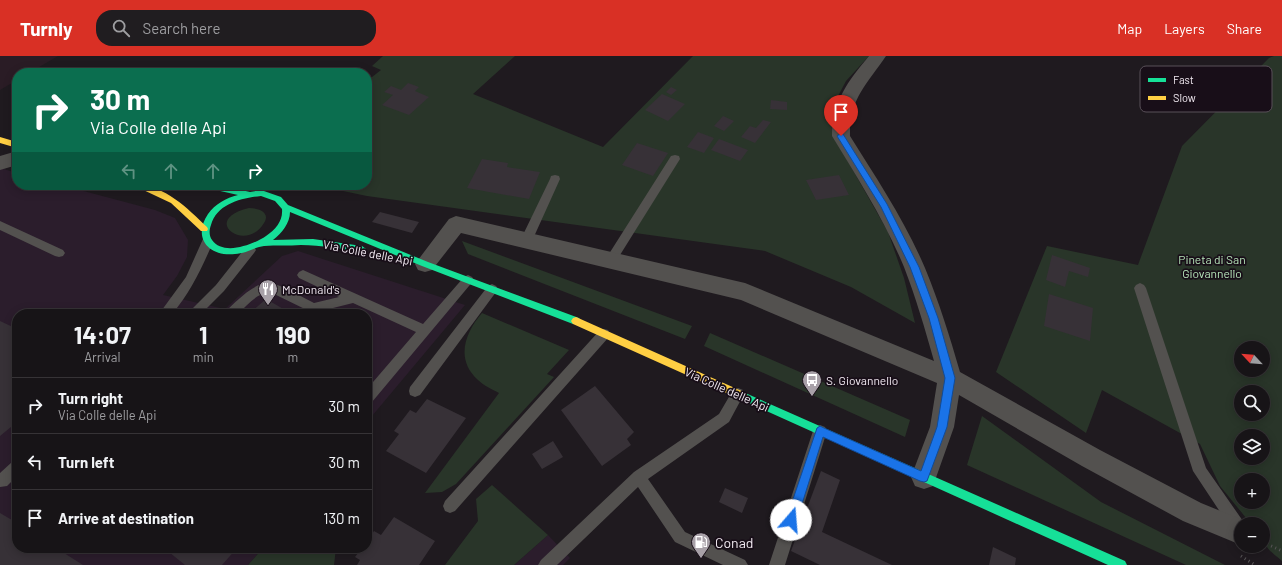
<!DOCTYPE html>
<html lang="en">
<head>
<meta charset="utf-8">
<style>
  body { margin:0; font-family:Barlow,sans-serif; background:#201d20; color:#f1f3f6; height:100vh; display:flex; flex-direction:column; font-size:15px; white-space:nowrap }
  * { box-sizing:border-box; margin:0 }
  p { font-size:13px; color:#9e9ea1 }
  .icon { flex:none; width:22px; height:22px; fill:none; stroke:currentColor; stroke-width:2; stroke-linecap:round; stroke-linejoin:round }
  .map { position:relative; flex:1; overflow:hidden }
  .sheet { position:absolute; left:12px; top:253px; width:360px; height:244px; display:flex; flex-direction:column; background:#171417; border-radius:16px; box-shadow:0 2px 10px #0003,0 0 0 1px #363336 }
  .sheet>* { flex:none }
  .banner { position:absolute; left:12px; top:12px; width:360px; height:122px; border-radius:16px; box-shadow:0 2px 10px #0003,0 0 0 1px #363336; background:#0b6e4f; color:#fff; overflow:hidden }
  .needle { width:26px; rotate:296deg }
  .controls { position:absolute; left:1234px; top:285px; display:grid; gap:8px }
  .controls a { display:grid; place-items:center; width:36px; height:36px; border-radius:50%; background:#171417; box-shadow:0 2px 10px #0003,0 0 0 1px #363336; font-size:20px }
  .pin { position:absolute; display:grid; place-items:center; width:34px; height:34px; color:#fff; margin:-41px -17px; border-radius:50% 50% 50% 0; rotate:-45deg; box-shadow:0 0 4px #0007 }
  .pin .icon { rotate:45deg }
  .me { position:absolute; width:44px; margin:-22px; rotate:18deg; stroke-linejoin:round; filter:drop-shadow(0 0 3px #0008) }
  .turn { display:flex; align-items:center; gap:14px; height:84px; padding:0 12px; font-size:18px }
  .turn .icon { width:52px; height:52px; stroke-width:2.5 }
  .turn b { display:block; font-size:28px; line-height:34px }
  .lanes { display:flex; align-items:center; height:38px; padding:0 12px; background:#0003; justify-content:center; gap:20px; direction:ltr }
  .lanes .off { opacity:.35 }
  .eta { display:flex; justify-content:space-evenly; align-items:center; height:68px; text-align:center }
  .eta b { font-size:24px; font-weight:700; line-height:28px }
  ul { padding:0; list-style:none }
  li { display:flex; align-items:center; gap:12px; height:56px; padding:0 12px; border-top:1px solid #363336 }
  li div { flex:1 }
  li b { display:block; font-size:15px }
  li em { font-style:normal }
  header { display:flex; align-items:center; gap:24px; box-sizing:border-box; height:56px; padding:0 20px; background:#d93025; color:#fff }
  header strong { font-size:19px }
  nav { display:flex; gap:22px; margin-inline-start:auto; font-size:14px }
  .search { width:280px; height:36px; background:#201d20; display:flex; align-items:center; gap:10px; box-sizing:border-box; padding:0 14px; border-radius:16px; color:#9e9ea1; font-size:15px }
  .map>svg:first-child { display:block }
  .built { fill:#2b1d2c }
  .industrial { fill:#2a1c25 }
  .green { fill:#293529; fill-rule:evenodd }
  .building { fill:#373137 }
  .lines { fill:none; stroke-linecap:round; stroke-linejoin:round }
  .path { stroke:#5a5759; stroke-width:3; stroke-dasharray:1 3.5; stroke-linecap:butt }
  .lane { fill:#53514f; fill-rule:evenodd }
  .street { fill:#53514f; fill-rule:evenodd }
  .fast { fill:#16e098; fill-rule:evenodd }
  .slow { fill:#ffcf43; fill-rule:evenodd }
  .route { fill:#1a73e8; stroke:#114b97 }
  .labels { text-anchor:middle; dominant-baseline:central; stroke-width:3.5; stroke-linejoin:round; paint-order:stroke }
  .street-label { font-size:12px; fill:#f1e9f1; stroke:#180e18 }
  .park-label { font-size:12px; fill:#b5e3b8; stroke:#180e18 }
  .poi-label { font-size:12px; fill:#f1e9f1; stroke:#180e18; text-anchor:start }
  .near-poi-label { font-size:14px; fill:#f1e9f1; stroke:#180e18; text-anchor:start }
  .key { fill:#180e18; stroke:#595059; stroke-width:1 }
  .key-label { font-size:11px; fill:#f1e9f1 }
</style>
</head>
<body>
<header>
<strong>Turnly</strong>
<div class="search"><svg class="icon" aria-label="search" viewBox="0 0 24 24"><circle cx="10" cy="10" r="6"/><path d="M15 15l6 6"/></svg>Search here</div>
<nav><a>Map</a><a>Layers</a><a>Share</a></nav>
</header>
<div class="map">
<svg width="1282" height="509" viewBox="0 0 1282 509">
  <rect width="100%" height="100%" fill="#1f1a1f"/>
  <path class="built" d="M0,112L17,117V129H61L155,154L175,162L188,184L187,201L177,220L163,239L225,253L282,200L298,195L465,249L367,366V258H17V492H263L248,509H0Z
    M548,479L570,502L563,509H514Z"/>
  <path class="industrial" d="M0,0H58L29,17H17V24L0,34Z"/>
  <path class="green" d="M383,0H515L473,38L603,91L693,0H869L846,25L836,44L833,54V79L888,176L904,222L915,267L851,231L765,195L367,140L319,130L367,129V25L381,14L372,10Z
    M1274,0H1282V505C1265,491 1263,490 1263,468H1251L1220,430L1200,388L1102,334L1086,377L996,316L1047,190L1138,209L1182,90L1269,2ZM1241,292H1263V314H1241ZM1241,336H1263V358H1241ZM1241,380H1263V402H1241ZM1241,424H1263V446H1241Z
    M249,152C258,152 271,156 264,167C246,198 199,164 249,152Z
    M462,185L692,270L685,283L468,198Z
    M482,257L569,294L547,318L554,321L456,428L442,436L425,437L499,337C492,333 484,330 478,324C455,303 465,277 482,257Z
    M710,277L910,364L905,381L704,290Z
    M982,360L1101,446L1225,509H1186L967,409Z
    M492,429L548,479L514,509H445L478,465L476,443Z
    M263,492H336L334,509H248Z"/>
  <path class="building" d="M408,27L419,31L415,35L429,41L409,59L382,49L393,39L384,36L391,30L401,34Z
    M671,31L677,34L671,39L666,36Z
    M662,38L685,48L668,65L645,54Z
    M771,44L787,46V54L770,53Z
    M723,60L734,65L724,75L714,70Z
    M763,64L771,66L755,87L741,81L750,70L756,72Z
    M698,76L714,82L704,97L687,91Z
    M719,83L748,94L740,105L711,94Z
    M637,87L668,97L653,120L622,109Z
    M482,103L508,107L507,111L540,116L529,143L467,132Z
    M839,119L849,139L816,144L806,124Z
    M380,156L419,166L412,177L372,166Z
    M1052,199L1090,212L1088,221L1069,215L1065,231L1046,224Z
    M1049,238L1093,252L1090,285L1044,270Z
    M266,243L292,258H249Z
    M0,265L17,273V366L0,380Z
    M595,330L634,376L627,383L631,389L602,410L561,354Z
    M427,343L466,362L426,417L386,395L399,378L394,375L410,354L416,357Z
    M553,385L563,401L542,413L532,398Z
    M821,415L840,424L822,476L892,509H820L791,495Z
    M725,432L748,442L742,457L719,446Z
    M0,457L17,467V492H56L83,509H0Z
    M394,461L435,485L419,509H357L360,504L355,501L362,492H367V485L374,475L381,479Z
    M993,491L1016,502L1015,509H989Z
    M164,492H237L222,509H185Z"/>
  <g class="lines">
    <path class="path" d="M1263,486L1282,495
      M1241,500L1255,509"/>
    <path class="lane" d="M675,99L679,100L680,103L615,207L611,208L607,207L605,204L607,201L671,100Z
      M555,119L559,120L560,123L532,185L530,188L526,189L522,188L520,185L550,123L551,120Z
      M0,165L63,194L65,197L63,200L59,201L55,200L0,174Z
      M207,182L211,183L213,186C202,212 190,237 172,258H159L186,221L203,183Z
      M250,190L254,191L256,194L254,197L224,235L201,258H187L216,229L246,191Z
      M303,214L423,268L464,221L468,219L472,221L474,224L372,346L367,348V333L416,276L353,247L313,257L270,236C257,237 247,249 238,258H224L226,255C267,215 268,224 314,247L339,241L299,222L297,219L299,216Z
      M1140,227L1144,229L1146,232L1206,412L1245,468H1241V482L1236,480L1193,415L1134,232L1136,229Z
      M492,228L496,230L498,233L496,236L420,339L415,341L410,339L409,335L410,331L488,230Z
      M604,273L608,274L610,278L608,282L455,455L450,457L445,455L443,450L445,445L600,274Z
      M738,332L743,334L744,338L729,366L648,423L685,476L745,504L748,509H723L675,486L638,431L557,509H538L541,504L634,416L719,358L733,334Z
      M820,369L825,371L827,375L785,509H769L813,375L815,371Z
      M17,404V420L7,430L0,431V417L12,406Z"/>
    <path class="street" d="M869,0H886C867,28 849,43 850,80C877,123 905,165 925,212C939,246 950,281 960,316L1100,394L1201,447L1250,467L1251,468H1241V489L1183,465L1082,410L959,339L954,371L933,430L924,433L915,430L911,421L930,371L937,327L741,244L461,177L432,214L425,216L418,214L415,208L449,163L456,160L745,227L934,305C925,273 916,242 904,211C885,165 858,123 832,80C832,46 848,25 869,0Z
      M17,95V109L0,114V100Z"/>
    <path class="fast" d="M203,129H220L250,136L261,134L281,141L288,149L428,206L579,262L581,265L579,268H573L422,210L290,156C290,167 282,177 273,184L313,183L362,190L366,193L362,196C342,193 321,189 301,189C289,190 276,189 264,190C255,191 245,198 235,198C209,201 192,182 208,158C215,148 226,142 238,139L207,132ZM261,140L275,145L282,153C283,165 276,173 266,180C253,189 223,200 212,184C209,180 209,174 211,169C217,148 241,142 261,140Z
      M743,336L1125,505L1127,509H1108L740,343L738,340L740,337Z"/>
    <path class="slow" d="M0,81L17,86V92L0,87Z
      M136,129C165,129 187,152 207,171L208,173L207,175H201L171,147L137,131Z
      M576,261L746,337L748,340L746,343L743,344L740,343L573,268L571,265L573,262Z"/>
  </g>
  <path class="route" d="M841,77L843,78L887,148L919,211L938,262L955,322L947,371L927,425L924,426L920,425L823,381L797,464L795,468L791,470L787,468L786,464L817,372L820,370L824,372L921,415L937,371L945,322L929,262L910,211L881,151L837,80Z"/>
  <defs>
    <symbol id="restaurant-pin" viewBox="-11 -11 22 30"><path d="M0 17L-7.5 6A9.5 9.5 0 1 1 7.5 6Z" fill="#a8a1a8" stroke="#180e18"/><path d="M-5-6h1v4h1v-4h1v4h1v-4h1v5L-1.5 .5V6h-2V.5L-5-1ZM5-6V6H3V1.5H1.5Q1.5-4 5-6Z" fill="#fff"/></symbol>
    <symbol id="bus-pin" viewBox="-11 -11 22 30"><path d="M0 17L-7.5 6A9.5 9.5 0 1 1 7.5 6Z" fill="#a8a1a8" stroke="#180e18"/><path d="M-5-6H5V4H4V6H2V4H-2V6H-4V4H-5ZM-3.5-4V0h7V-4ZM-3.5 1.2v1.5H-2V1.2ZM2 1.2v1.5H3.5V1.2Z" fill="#fff"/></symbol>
    <symbol id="fuel-pin" viewBox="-11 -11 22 30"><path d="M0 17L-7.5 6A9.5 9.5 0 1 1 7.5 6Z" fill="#a8a1a8" stroke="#180e18"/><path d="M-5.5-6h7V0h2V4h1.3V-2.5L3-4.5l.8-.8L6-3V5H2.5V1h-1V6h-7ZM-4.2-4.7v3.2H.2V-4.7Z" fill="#fff"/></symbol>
  </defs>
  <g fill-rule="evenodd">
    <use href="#restaurant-pin" x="257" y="222" width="22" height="30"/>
    <use href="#bus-pin" x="801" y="313" width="22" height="30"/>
    <use href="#fuel-pin" x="690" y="475" width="22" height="30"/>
  </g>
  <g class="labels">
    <g class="street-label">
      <text transform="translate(368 196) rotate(11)">Via Colle delle Api</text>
      <text transform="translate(727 333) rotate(24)">Via Colle delle Api</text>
    </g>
    <g class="park-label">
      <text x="1212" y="203">Pineta di San<tspan x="1212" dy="14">Giovannello</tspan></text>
    </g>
    <g class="poi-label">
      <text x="282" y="233">McDonald's</text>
      <text x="826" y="324">S. Giovannello</text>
    </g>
    <g class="near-poi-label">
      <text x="715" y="486">Conad</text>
    </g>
  </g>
  <rect x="1140" y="10" width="132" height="46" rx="6" class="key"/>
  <rect x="1148" y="22" width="18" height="4" fill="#16e098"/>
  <rect x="1148" y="40" width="18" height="4" fill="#ffcf43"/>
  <g class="key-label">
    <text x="1173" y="28">Fast</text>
    <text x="1173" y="46">Slow</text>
  </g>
</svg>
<div class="controls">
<a><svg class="needle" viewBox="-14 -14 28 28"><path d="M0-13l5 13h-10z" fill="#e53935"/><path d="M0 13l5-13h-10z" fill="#9e9ea1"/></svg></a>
<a><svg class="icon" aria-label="search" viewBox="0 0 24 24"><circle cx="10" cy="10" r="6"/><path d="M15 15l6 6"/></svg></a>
<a><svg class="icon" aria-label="layers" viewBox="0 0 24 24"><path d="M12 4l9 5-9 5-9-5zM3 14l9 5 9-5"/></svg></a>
<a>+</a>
<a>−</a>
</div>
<div class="pin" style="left:841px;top:80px;background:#d93025"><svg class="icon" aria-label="arrive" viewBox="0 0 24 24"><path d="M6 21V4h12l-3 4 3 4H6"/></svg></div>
<svg class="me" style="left:791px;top:464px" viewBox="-20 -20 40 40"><circle r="19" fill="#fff"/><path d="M0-13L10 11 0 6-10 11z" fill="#1a73e8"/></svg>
<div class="banner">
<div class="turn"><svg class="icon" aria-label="right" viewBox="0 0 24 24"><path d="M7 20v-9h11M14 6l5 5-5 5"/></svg><div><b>30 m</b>Via Colle delle Api</div></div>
<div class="lanes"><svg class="icon off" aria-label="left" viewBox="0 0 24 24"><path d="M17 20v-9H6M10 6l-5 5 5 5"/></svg><svg class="icon off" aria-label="ahead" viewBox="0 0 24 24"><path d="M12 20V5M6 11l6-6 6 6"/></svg><svg class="icon off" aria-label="ahead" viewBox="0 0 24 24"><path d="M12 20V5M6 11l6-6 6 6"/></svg><svg class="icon" aria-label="right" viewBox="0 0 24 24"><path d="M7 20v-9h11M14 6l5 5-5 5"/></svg></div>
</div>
<section class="sheet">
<div class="eta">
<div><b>14:07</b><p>Arrival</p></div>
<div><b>1</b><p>min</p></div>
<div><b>190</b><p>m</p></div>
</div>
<ul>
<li><svg class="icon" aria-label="right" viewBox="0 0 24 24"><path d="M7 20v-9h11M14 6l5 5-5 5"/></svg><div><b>Turn right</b><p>Via Colle delle Api</p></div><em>30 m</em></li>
<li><svg class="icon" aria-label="left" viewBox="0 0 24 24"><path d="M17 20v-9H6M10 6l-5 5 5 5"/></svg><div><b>Turn left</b></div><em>30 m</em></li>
<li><svg class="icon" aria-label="arrive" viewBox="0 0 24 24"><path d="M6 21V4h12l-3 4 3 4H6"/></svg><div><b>Arrive at destination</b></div><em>130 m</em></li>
</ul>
</section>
</div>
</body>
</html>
